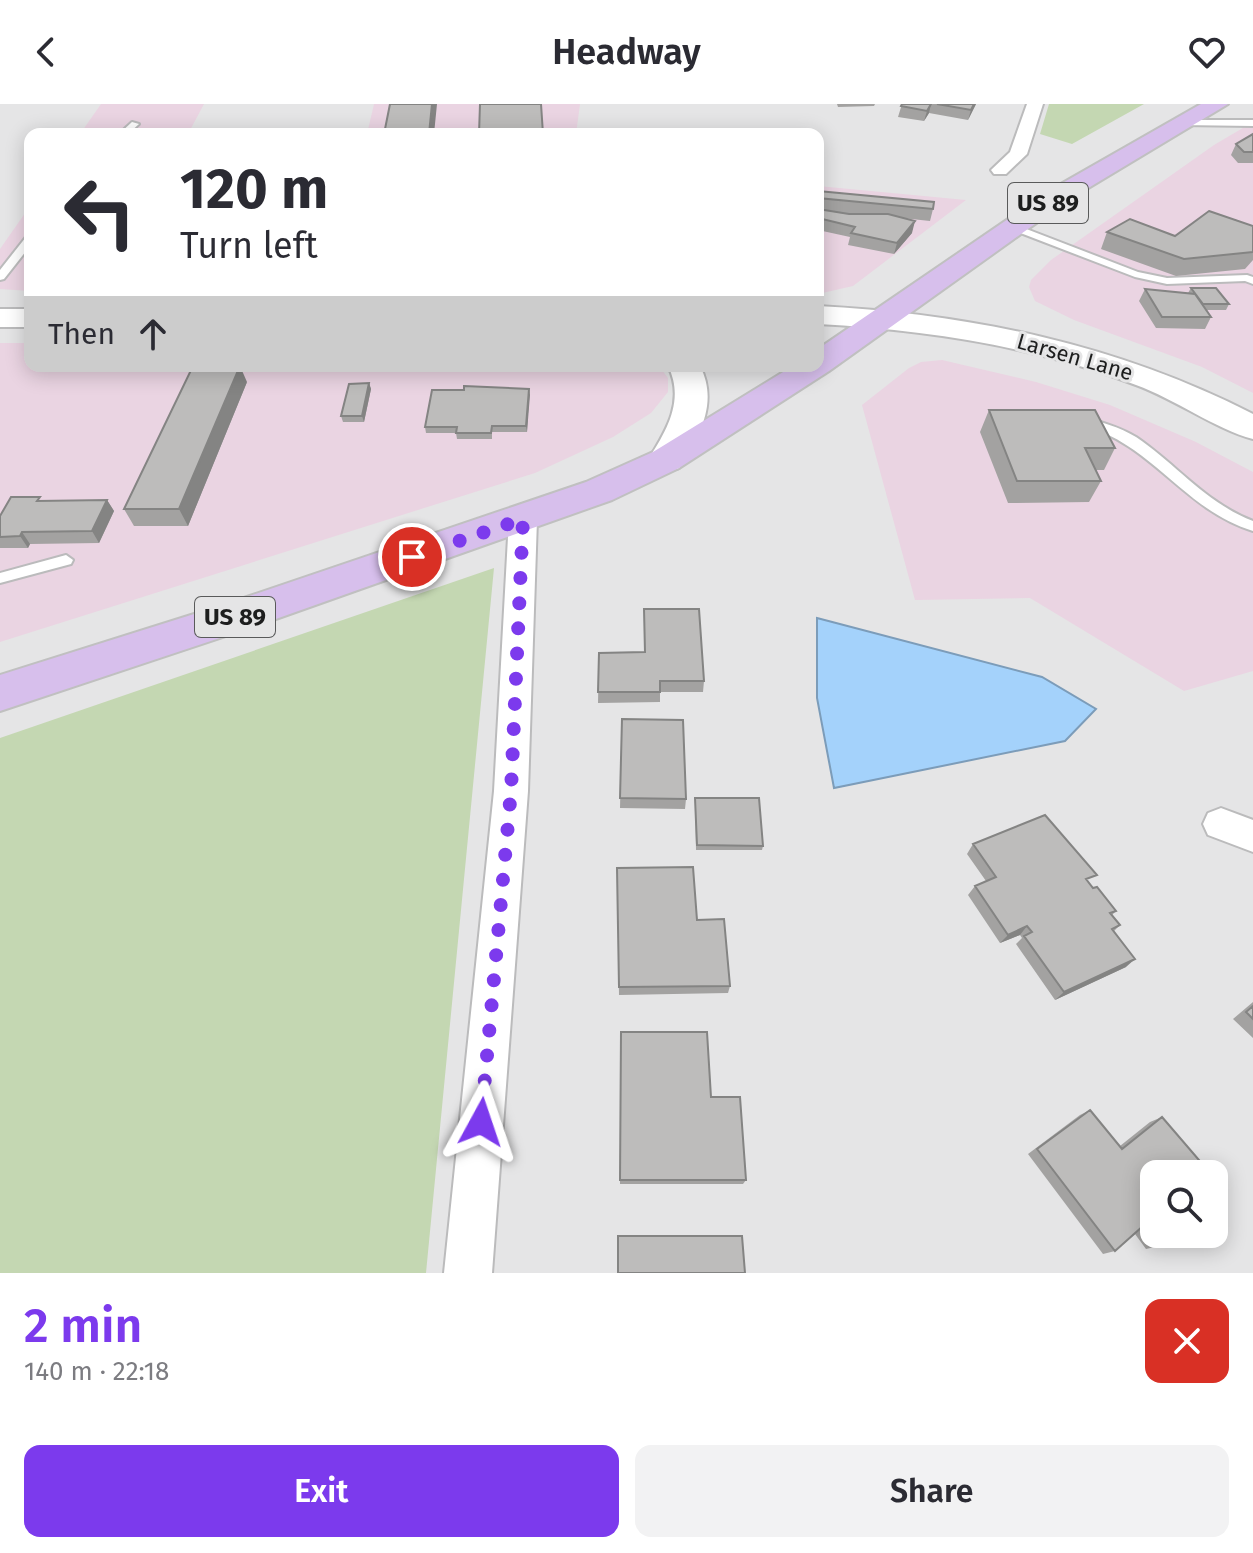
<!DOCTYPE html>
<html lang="en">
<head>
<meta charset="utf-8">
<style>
  body { margin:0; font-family:"Fira Sans",sans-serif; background:#f2f2f3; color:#2b2b33; height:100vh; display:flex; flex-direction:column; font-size:30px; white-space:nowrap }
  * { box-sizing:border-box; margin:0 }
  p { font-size:26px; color:#7c7c81 }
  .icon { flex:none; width:44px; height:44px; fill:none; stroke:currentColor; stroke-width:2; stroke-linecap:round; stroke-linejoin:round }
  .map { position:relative; height:1169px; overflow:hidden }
  .side { display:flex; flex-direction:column; background:#fff; flex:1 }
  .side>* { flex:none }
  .hud { position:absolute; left:24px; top:24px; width:800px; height:244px; border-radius:16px; box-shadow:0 4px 20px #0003; background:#fff; color:#2b2b33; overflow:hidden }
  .controls { position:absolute; left:1140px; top:1056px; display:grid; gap:16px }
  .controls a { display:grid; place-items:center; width:88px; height:88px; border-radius:16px; background:#fff; box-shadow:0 4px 20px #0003; font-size:40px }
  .pin { position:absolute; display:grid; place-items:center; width:68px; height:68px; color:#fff; margin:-34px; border:4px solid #fff; border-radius:50%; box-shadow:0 2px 8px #0007 }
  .me { position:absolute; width:88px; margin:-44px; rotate:5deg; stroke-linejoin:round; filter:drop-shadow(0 0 6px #0008) }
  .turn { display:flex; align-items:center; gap:28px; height:168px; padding:0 24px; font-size:36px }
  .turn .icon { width:104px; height:104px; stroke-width:2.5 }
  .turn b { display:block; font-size:56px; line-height:68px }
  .then { display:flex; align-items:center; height:76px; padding:0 24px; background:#0003; gap:16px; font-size:30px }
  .round { display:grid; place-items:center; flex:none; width:84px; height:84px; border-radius:16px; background:#f2f2f3 }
  .summary { display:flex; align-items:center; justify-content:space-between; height:136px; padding:0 24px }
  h1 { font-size:48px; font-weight:600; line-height:60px; color:#7c3aed }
  .cta { display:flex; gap:16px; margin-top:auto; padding:16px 24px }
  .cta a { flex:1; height:92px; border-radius:16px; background:#7c3aed; color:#fff; font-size:32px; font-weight:600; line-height:92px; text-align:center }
  .cta a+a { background:#f2f2f3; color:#2b2b33 }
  header { display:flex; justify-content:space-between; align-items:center; height:104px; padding:0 24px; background:#fff; font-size:36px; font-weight:600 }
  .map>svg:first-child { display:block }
  .commercial { fill:#ead4e2 }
  .green { fill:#c4d7b2 }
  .water { fill:#a4d2fb; stroke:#7c9cb9; stroke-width:2 }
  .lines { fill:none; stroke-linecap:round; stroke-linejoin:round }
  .lane-casing { stroke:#bbbbbc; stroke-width:4 }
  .street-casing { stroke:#bbbbbc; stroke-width:4 }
  .secondary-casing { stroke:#bbbbbc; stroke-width:4 }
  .primary-casing { stroke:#c0c0c0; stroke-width:4 }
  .lane { fill:#fff; fill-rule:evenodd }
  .street { fill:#fff; fill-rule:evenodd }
  .secondary { fill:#fff; fill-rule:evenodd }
  .primary { fill:#d7bfec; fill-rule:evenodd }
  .wall { fill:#a3a2a1 }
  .shaded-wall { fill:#848483 }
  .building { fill:#bdbcbb; stroke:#848483; stroke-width:2 }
  .route { stroke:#7c3aed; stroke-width:14; stroke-dasharray:0 25.2 }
  .labels { text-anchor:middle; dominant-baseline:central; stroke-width:6; stroke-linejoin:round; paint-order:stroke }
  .far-street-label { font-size:22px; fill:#1d1e1e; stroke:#e5e5e6 }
  .shield { fill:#e5e5e6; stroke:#595a5a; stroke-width:2 }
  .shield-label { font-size:24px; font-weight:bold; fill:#1d1e1e }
</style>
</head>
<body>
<header><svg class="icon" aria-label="back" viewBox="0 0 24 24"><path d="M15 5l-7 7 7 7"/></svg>Headway<svg class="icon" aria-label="heart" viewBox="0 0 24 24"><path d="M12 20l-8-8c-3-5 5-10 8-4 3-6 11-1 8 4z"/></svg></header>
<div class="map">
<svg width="1253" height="1169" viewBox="0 0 1253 1169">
  <rect width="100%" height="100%" fill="#e5e5e6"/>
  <path class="commercial" d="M101,0H204L188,30H80Z
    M374,0H580L576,30H367Z
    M1253,18V289L1202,263L1074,216L1035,197L1029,183L1031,176L1051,156L1214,41Z
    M818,82L966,96L853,182L818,190Z
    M30,102V187L0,185V145Z
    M0,239H30V262H659L668,274V288L651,309L613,333L535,369L0,538Z
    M942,256L1036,278L1110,301L1196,338L1253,368V567L1184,587L1030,494L915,496L862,301L909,264L921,258Z"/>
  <path class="green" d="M1049,0H1144L1072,40L1040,30Z
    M494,464L426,1169H0V634Z"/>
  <path class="water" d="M817,514L1042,573L1096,605L1065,637L834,684L817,594Z"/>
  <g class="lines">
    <defs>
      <path id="lane" d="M1184,16H1253V22L1181,21V17Z
        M132,18L139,20L128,30H119Z
        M1010,121H1016L1138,168L1167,174L1247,171L1253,173V180L1245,177L1167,180L1135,173L1010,125Z
        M30,132V142L4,175L0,176V166L26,133Z
        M1083,313C1102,318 1119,323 1136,333C1176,360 1206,399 1253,417V427C1182,405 1153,339 1079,320V314Z
        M66,451L73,456L71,460L0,479V469Z"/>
      <path id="street" d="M1027,0H1043L1027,50L1006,70H994L991,66L1010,48Z
        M523,406L533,408L537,415L528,687L492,1169H444L494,687L509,415L513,408Z
        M1221,704L1253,716V748L1208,731L1203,720L1208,709Z"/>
      <path id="secondary" d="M818,202C970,210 1116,240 1253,310V335C1215,325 1175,295 1136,281C1033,242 928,226 818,220Z
        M0,205H30V223H0Z
        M668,262H700C719,299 699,333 679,364L666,368L653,364L648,356C667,326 685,296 668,262Z"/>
      <path id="primary" d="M1201,0H1228L1070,95L829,267L679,364L612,396L256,522L0,607V571L226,500L586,378L653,348L793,262H818V245L1052,85Z"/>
    </defs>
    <use href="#lane" class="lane-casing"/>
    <use href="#street" class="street-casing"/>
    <use href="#secondary" class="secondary-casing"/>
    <use href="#primary" class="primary-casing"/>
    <use href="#lane" class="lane"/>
    <use href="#street" class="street"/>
    <use href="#secondary" class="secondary"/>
    <use href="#primary" class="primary"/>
  </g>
  <path class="wall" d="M837,0H875L874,2L838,3Z
    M902,0H976L968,16L929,9L924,17L898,13Z
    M1253,30V59H1238L1231,51L1236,40Z
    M818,87L933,105L930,117L902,114L912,129L894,150L848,141L850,133L818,126Z
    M1253,122V156L1245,165L1176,172L1101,145L1107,128L1175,132Z
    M1191,184L1229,200L1226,206H1207L1211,213L1205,225L1156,224L1139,197L1145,185L1188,189Z
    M247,278L188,422H134L124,405Z
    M369,279L371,285L364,318H343L341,312Z
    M529,285L527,328H492V335H457L456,329H426L425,323Z
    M989,306L1115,344L1104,366H1096L1101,377L1089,398L1008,399L980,328Z
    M107,396L114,407L99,439L30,440L28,444H0V412L42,397Z
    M599,549L704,577L703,588H660V598L598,599Z
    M622,615L686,695L685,705L620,704Z
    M695,694L763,742L762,746H696Z
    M973,740L1089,779L1116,807L1112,811L1120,821L1114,827L1126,863L1055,896L1016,840L1022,834L1020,831L1000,839L968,791L975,782L986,777L967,750Z
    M617,764L697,816L730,882L728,889L619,891Z
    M1253,898V934L1233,915Z
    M621,928L711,993L746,1076L743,1080H620Z
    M1090,1006L1120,1042L1150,1018L1162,1013L1159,1142L1146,1145L1135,1130L1115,1147L1103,1150L1028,1050L1080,1011Z"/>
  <path class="shaded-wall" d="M432,0H437L434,30H429Z
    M931,0L929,9L924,17L927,7Z
    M974,0H976L968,16L971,6Z
    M915,117L912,129L894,150L897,139Z
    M240,262L247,278L188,422L179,405Z
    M369,279L371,285L364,318L362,312Z
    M529,285L530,291L527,328L526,322Z
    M107,396L114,407L99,439L92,427Z
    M22,428L30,440L28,444L20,432Z
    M1027,822L1020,831L1000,839L1008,831Z
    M1135,855L1126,863L1055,896L1064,888Z"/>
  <path class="building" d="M390,0H432L429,30H384Z
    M480,0H541L543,30H479Z
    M902,0H931L927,7L901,2Z
    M937,0H974L971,6Z
    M1253,30V48H1244L1236,40Z
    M818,87L934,98L933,105L818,94Z
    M818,105L849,110H888L915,117L897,139L851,129L855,123L818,114Z
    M1209,107L1253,122V148L1184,155L1107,128L1130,115L1175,132Z
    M1191,184H1216L1229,200H1203Z
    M1145,185L1195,190L1211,213H1162Z
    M193,262H240L179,405H124Z
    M369,279L362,312H341L349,280Z
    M464,282L529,285L526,322H492L491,329H456L457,323H425L432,286H464Z
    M989,306H1095L1115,344H1085L1101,377H1017Z
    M11,393H40L37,397L107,396L92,427L22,428L20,432L0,433V412Z
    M644,505H699L704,577H660V588H598L599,549L645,548Z
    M622,615L683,616L686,695L620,694Z
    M695,694H759L763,742L697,741Z
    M1045,711L1097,771L1086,775L1093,784L1097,783L1116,807L1110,809L1120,821L1112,825L1135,855L1064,888L1024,832L1032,828L1027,822L1008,831L975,782L996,773L973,740Z
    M693,763L697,816L724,815L730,882L619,883L617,764Z
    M1253,902V915L1246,908Z
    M621,928H707L711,993H740L746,1076H620Z
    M1090,1006L1122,1045L1162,1013L1211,1070H1154V1130H1172L1159,1142L1143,1122L1115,1147L1037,1045Z
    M618,1132H742L745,1169H618Z"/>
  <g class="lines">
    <path class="route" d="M412,453L523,415L511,687L481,1018"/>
  </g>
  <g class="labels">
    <g class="far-street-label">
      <text transform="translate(1075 253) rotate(16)">Larsen Lane</text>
    </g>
    <g class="shield">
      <rect x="1008" y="79" width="80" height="40" rx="6"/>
      <rect x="195" y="493" width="80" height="40" rx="6"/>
    </g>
    <g class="shield-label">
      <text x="1048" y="99">US 89</text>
      <text x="235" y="513">US 89</text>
    </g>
  </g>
</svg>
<div class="controls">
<a><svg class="icon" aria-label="search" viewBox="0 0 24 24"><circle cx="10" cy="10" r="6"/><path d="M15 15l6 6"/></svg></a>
</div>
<div class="pin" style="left:412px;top:453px;background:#d93025"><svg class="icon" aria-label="arrive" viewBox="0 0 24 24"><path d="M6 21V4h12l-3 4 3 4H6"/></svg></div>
<svg class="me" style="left:481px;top:1018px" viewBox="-20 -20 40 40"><path d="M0-17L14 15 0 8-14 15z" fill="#7c3aed" stroke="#fff" stroke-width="4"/></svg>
<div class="hud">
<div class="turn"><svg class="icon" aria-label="left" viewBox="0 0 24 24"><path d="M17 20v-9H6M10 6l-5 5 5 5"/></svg><div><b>120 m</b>Turn left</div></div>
<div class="then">Then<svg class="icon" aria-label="ahead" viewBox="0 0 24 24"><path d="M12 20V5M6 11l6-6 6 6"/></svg></div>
</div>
</div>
<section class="side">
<div class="summary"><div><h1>2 min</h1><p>140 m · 22:18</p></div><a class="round" style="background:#d93025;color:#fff"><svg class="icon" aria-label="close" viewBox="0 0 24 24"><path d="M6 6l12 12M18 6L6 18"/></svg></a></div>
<div class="cta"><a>Exit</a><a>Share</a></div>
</section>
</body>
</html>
